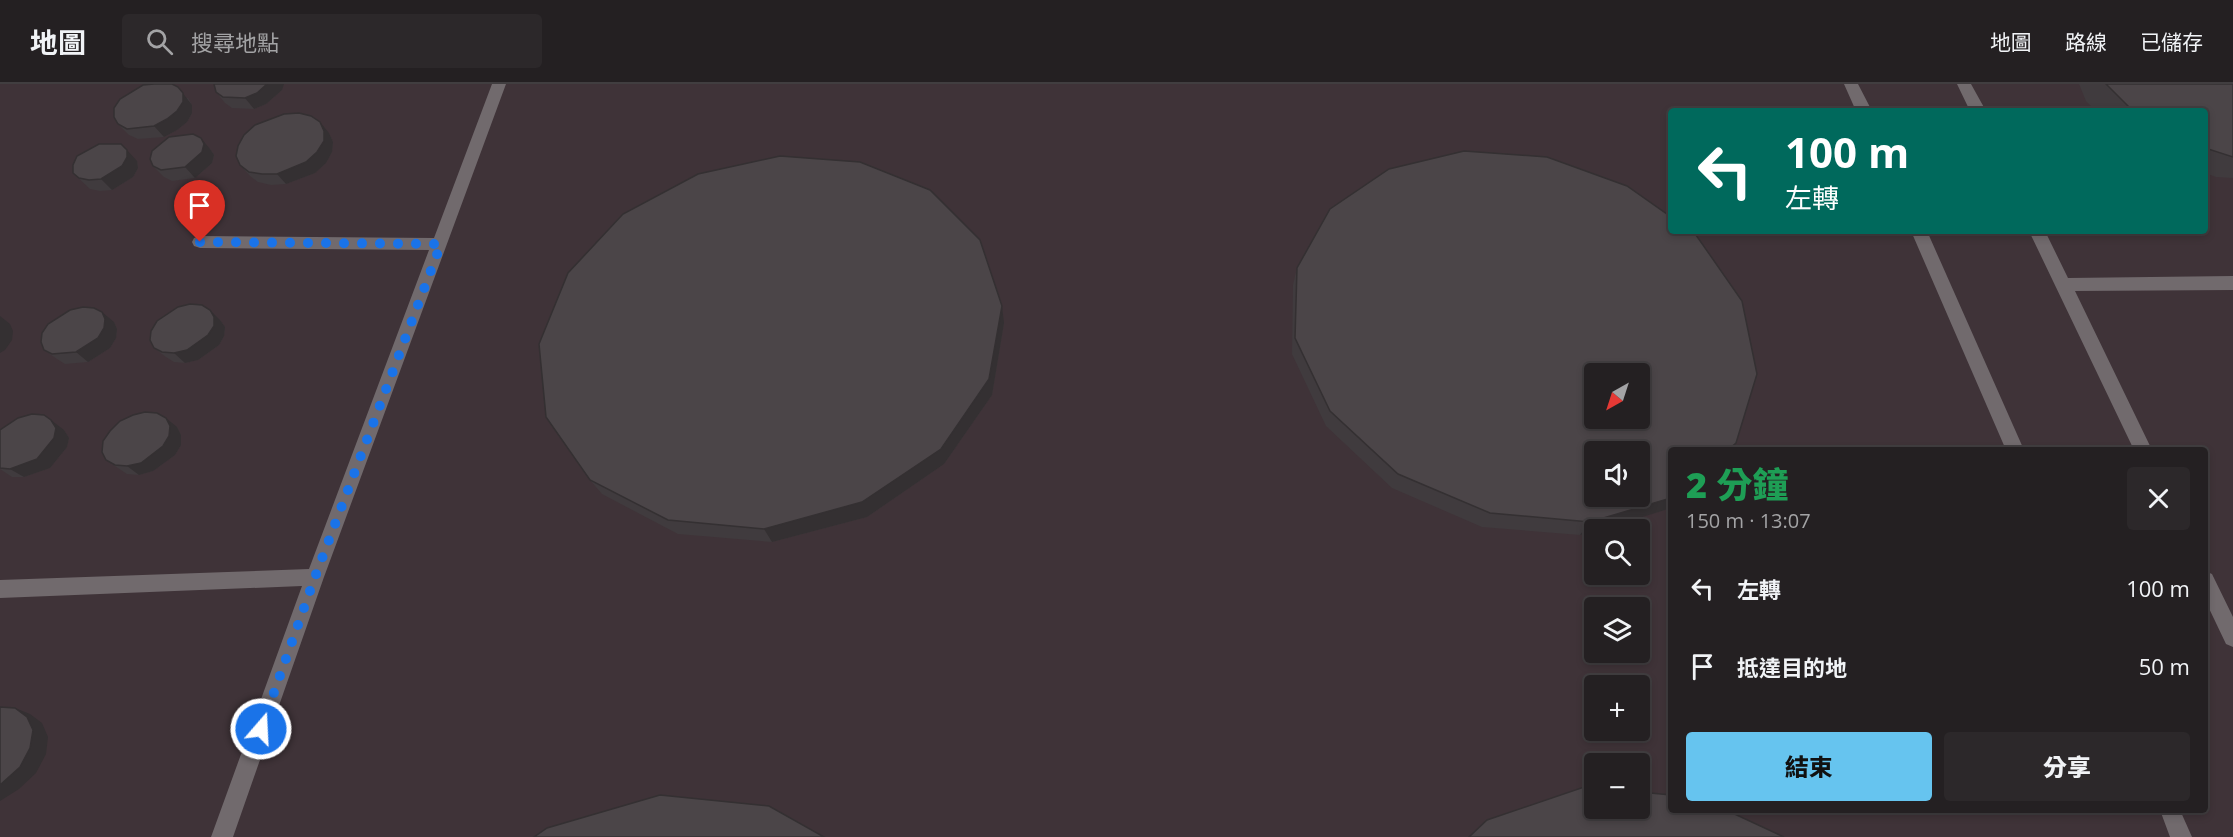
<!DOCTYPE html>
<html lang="zh-TW">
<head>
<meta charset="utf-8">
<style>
  body { margin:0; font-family:"Open Sans","Noto Sans TC",sans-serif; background:#2c282a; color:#f1f3f6; height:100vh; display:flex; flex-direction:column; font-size:22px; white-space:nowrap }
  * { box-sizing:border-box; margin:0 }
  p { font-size:20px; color:#a3a3a5 }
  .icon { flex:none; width:33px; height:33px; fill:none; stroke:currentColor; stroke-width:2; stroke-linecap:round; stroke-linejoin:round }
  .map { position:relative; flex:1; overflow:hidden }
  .details { position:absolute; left:1668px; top:363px; width:540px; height:366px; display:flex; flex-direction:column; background:#242022; border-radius:6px; box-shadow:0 3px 9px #0003,0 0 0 2px #413e40 }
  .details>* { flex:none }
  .hud { position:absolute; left:1668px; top:24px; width:540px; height:126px; border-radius:6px; box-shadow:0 3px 9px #0003,0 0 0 2px #413e40; background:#00695c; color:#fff; overflow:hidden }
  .needle { width:39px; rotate:219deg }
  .buttons { position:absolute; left:1584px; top:279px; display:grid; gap:12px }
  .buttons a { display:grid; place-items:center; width:66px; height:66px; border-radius:6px; background:#242022; box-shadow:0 3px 9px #0003,0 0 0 2px #413e40; font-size:30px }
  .pin { position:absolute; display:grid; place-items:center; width:51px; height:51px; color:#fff; margin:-62px -26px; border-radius:50% 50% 50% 0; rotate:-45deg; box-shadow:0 0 6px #0007 }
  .pin .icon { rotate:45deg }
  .me { position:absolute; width:66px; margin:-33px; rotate:19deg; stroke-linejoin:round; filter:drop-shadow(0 0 4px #0008) }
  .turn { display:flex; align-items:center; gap:21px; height:126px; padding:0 18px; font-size:27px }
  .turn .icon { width:78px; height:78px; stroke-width:2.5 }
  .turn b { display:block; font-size:42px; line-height:51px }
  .round { display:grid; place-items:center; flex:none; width:63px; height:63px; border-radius:6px; background:#2c282a }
  .headline { display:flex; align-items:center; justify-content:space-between; height:102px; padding:0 18px }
  h1 { font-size:36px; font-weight:800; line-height:45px; color:#1e9e55 }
  .cta { display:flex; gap:12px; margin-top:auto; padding:12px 18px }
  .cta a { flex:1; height:69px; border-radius:6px; background:#66c4ef; color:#111; font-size:24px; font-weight:800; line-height:69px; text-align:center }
  .cta a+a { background:#2c282a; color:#f1f3f6 }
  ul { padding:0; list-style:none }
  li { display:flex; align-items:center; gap:18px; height:78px; padding:0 18px }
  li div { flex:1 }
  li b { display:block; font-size:22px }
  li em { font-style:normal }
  header { display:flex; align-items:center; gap:36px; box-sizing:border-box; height:84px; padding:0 30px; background:#242022; border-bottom:2px solid #413e40 }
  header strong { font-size:28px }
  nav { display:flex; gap:33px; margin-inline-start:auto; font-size:21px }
  .search { width:420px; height:54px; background:#2c282a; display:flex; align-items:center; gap:15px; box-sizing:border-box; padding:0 21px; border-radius:6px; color:#a3a3a5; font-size:22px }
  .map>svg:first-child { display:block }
  .built { fill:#3f3338; fill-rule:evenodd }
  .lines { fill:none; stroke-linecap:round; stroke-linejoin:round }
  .lane { fill:#716a6d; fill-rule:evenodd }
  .street { fill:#716a6d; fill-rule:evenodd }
  .wall { fill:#403b3e }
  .shaded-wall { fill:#343032 }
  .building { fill:#4b4548; stroke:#343032; stroke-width:1.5; fill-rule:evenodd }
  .route { stroke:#1a73e8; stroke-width:10; stroke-dasharray:0 18 }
</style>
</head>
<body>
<header>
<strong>地圖</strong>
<div class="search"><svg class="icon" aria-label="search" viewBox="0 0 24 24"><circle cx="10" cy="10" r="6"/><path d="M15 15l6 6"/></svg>搜尋地點</div>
<nav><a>地圖</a><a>路線</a><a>已儲存</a></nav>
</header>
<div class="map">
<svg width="2233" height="753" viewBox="0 0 2233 753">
  <rect width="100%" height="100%" fill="#302b2d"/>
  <path class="built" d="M0,0H2233V753H0ZM1671,27H2205V147H1671ZM1594,290H1640V334H1594ZM1671,366H2205V726H1671ZM1594,368H1640V412H1594ZM1594,446H1640V490H1594ZM1594,524H1640V568H1594ZM1594,602H1640V646H1594ZM1594,680H1640V724H1594Z"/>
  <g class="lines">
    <path class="lane" d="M492,0H506L324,493L233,753H211L302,502L0,514V496L309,485L429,166L200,164L194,162L192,158L194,154L200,152L434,154Z
      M1844,0H1858L1872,27H1856Z
      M1911,147H1927L2024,366H2006Z
      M2160,726H2180L2192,753H2170Z"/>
    <path class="street" d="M1957,0H1971L1986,27H1970Z
      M2029,147H2045L2068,194L2233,192V206L2075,207L2152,366H2134Z
      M2205,487L2212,490L2233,533V563L2226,560L2205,516Z"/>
  </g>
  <path class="wall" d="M2079,0H2233V94L2216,93L2205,89V27H2096L2086,17Z
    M282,6L266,20L254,25L232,24L225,19L216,8Z
    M188,14L192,21V29L187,38L177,46L164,53L138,55L129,51L118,40Z
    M329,49L333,58L332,68L326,79L315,89L286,100L271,101L258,98L250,92L240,81Z
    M210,65L214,71L212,79L195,94L172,97L164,93L153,82Z
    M137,77L138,84L133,93L112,106L100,107L90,105L73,89Z
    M1297,184L1665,426L1580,451L1482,443L1392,404L1326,342L1292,270L1293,201Z
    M210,226L220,236L225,243L224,252L219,261L198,276L185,279L174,278L166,273L154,264Z
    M114,238L117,245L116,254L110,264L88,278L65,280L57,275L44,266Z
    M1004,239L992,311L944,380L867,433L772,458L678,450L602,410L590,396Z
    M177,343L181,351V361L175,371L153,387L139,391L127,390L106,376Z
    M64,346L69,354L67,363L50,384L24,393H12L0,385V384Z"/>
  <path class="shaded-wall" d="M267,0H284L282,6L266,20L254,25L245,14Z
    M178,3L192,21V29L187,38L177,46L164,53L154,42Z
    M320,38L329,49L333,58L332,68L326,79L315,89L286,100L277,90Z
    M201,54L210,65L214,71L212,79L195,94L185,83Z
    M127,66L137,77L138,84L133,93L112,106L101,95Z
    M1002,222L1004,239L992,311L944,380L867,433L772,458L764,445Z
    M210,226L220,236L225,243L224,252L219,261L198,276L185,279L174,269Z
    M102,228L114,238L117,245L116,254L110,264L88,278L76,268Z
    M0,232L10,240L13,247L12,256L5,266L0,269Z
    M166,334L177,343L181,351V361L175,371L153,387L139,391L127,382Z
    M51,336L64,346L69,354L67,363L50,384L24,393L10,385Z
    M1671,414V421L1665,426L1600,446H1594V447L1580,451L1590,438Z
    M15,624L30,630L42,639L48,653L46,670L36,689L19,705L0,717V701Z"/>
  <path class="building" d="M154,0H172L178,3L183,9V18L177,27L167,35L154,42L127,45L118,40L114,33V24L120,15L143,1Z
    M214,0H267L257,9L245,14L223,13L216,8Z
    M2106,0H2233V73L2205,64V27H2133Z
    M299,29L311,32L320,38L324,47V57L317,68L306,78L277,90H262L249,88L240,81L236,72L238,62L244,51L255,41L284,30Z
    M193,50L201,54L204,60L202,68L185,83L161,86L153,82L150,75L152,67L169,53Z
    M99,60H121L127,66V73L122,82L101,95L89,96L79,94L73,89V81L77,72Z
    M1464,67L1547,73L1627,102L1671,133V147H1690L1696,151L1742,217L1757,290L1736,359L1728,366H1671V414L1590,438L1490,429L1398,390L1330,327L1295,254L1297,184L1330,125L1389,85ZM1594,290H1640V334H1594ZM1594,368H1640V412H1594Z
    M780,72L860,78L930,106L980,156L1002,222L989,295L941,365L862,418L764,445L668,436L590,396L546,333L539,260L568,189L623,130L698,90Z
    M190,220L202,221L210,226L214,233V242L208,251L187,266L174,269L162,268L154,264L150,256L151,247L157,237L178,223Z
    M83,223L94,224L102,228L105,235L104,244L98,254L76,268L52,270L44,266L41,258L42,249L48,240L70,226Z
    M145,328L157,329L166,334L170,342L169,352L163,362L141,379L127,382L115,381L106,376L102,368L103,357L110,347L120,337L133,331Z
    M32,330L44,331L51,336L56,344L54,354L37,375L10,385L0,384V346L18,334Z
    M0,623L15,624L27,633L33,646L30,664L20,683L0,701Z
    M1587,702L1594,703V724H1640V708L1671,711V726H1726L1784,753H1469L1487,736Z
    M660,711L769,722L824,753H534L547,744Z"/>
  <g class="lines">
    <path class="route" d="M200,158L441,160L315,493L261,645"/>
  </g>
</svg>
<div class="buttons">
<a><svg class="needle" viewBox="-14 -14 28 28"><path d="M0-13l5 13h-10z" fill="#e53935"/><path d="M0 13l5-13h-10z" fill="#a3a3a5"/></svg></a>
<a><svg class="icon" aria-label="sound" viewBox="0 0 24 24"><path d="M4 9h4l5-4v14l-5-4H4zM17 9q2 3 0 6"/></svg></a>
<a><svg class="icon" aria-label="search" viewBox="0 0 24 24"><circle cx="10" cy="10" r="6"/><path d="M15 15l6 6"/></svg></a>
<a><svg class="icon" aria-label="layers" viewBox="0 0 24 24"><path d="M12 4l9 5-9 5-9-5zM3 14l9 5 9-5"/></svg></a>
<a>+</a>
<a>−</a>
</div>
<div class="pin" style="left:200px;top:158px;background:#d93025"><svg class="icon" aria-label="arrive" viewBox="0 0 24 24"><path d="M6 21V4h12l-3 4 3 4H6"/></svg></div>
<svg class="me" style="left:261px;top:645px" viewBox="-20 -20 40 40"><circle r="17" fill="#1a73e8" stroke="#fff" stroke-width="3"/><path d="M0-11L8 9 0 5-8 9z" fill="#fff"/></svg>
<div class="hud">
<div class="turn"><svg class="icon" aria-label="left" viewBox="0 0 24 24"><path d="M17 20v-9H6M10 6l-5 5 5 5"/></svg><div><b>100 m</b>左轉</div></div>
</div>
<section class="details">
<div class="headline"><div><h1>2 分鐘</h1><p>150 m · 13:07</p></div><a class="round"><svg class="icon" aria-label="close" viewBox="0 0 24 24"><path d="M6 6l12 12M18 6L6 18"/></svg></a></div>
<ul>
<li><svg class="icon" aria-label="left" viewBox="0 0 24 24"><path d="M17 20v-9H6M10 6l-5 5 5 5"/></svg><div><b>左轉</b></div><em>100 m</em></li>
<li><svg class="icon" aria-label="arrive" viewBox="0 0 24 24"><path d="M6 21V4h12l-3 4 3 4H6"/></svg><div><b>抵達目的地</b></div><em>50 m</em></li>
</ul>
<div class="cta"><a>結束</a><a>分享</a></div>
</section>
</div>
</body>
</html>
